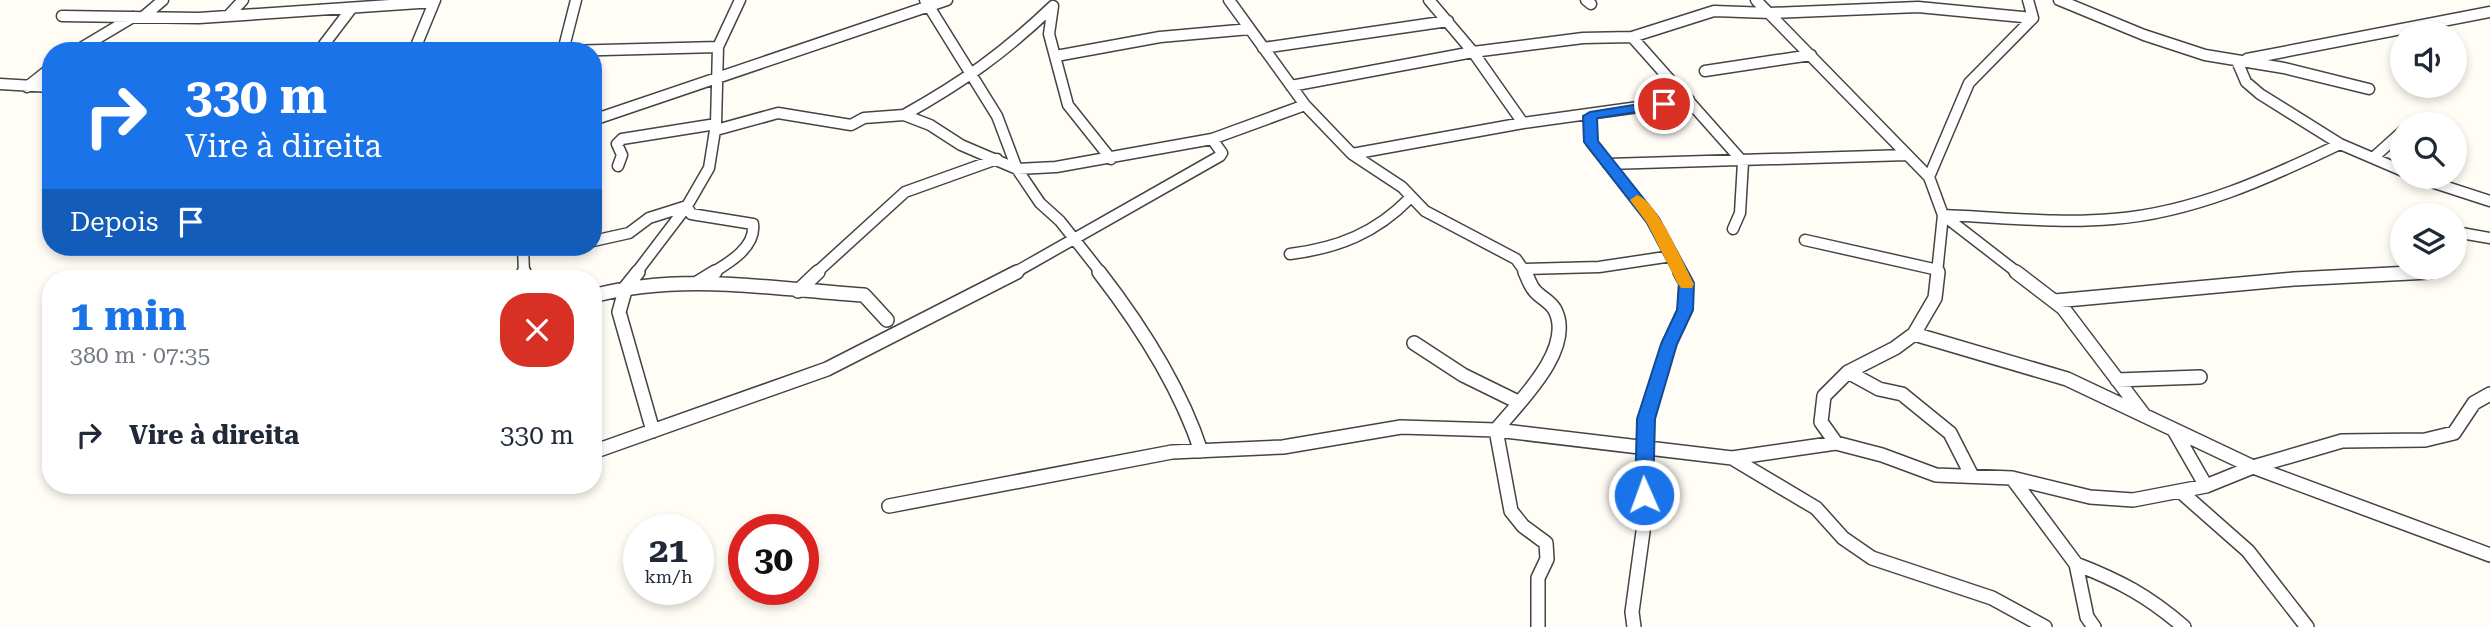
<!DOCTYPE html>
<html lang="pt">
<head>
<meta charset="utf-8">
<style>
  body { margin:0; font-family:"Roboto Serif",serif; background:#f6f6f7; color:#1f2937; height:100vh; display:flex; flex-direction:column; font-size:26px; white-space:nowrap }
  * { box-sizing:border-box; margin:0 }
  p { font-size:23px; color:#747a83 }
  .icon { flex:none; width:38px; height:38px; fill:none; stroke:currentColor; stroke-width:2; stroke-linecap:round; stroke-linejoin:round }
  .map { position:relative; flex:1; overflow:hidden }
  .side { position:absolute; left:42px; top:270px; width:560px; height:224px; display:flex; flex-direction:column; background:#fff; border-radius:28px; box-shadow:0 4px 10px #0003 }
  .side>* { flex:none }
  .top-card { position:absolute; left:42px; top:42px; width:560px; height:214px; border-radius:28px; box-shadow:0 4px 10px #0003; background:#1a73e8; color:#fff; overflow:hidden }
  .buttons { position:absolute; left:2390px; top:21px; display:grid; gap:14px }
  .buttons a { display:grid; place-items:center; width:77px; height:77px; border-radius:50%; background:#fff; box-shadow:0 4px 10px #0003; font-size:35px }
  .speed { position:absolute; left:623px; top:514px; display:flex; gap:14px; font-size:35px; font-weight:700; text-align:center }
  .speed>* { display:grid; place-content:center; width:91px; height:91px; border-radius:50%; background:#fff; box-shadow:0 4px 10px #0003; line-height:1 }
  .speed small { font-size:18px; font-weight:400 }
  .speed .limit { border:10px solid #d22; background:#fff; color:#111 }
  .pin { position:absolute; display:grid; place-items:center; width:60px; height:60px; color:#fff; margin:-30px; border:4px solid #fff; border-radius:50%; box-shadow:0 2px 7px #0007 }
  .me { position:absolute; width:77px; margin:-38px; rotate:358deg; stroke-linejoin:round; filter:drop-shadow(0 0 5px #0008) }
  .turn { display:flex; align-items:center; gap:24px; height:147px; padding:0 28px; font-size:32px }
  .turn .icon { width:91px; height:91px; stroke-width:2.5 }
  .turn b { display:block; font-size:49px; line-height:60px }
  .then { display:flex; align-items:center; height:66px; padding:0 28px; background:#0003; gap:14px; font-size:26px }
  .round { display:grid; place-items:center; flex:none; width:74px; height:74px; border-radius:28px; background:#f6f6f7 }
  .head { display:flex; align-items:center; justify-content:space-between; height:119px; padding:0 28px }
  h1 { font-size:42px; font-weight:700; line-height:52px; color:#1a73e8 }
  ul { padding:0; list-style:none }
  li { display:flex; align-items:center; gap:21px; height:91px; padding:0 28px }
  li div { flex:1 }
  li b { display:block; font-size:26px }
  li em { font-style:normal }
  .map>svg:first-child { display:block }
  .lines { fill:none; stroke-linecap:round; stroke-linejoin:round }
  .minor-far1-casing { stroke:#444; stroke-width:13 }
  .minor-casing { stroke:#444; stroke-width:16 }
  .minor-far1 { stroke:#fff; stroke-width:10 }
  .minor { stroke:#fff; stroke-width:13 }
  .route { fill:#1a73e8; stroke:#114b97; stroke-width:2 }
  .slow { fill:#f59e0b }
</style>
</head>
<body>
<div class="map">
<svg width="2490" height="627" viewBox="0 0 2490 627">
  <rect width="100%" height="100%" fill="#fffdf5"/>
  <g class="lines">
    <defs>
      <path id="minor-far1" d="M925,0L997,116L1017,169L1040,203L1060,221L1101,273
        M1229,0L1305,105L1352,154L1402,187L1425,211L1516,259L1526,273
        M1429,0L1473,52L1523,123
        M1586,0L1591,4
        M1756,0L1929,177L1943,215L1937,273
        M2059,0L2144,35L2205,55L2284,68L2369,89
        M1053,6L1049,34L1068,105L1111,159
        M62,16L199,18L434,2
        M228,16L243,0
        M143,17L163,0
        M1632,37L1743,162
        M1263,48L1448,21
        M76,51L133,17
        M319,51L351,9
        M414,51L435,0
        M563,51L576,0
        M565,51L718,47
        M1056,56L1160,37L1250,29
        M2247,59L2490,12
        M2237,61L2246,82L2260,94L2340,144L2403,171
        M1705,71L1811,55
        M0,84L51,87
        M1291,86L1473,52L1583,38L1632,37L1714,11L1770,13L1918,7L2033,18
        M27,87L51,68
        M904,115C963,82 1004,53 1053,6
        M1590,116L1591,142L1654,222L1681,273
        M593,120L947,0
        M716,130L778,113L851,125L864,118L904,115L930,125L961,145L1017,169L1056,167L1212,139L1305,105
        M1352,154L1523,123L1689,100
        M2373,158L2403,131
        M1608,164L1907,155
        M618,166L622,155L617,144L622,139L716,124
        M1929,177L1969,83L2033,18L2028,0
        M2416,177L2490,201
        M1943,215C2000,217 2057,224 2113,219C2193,213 2269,178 2340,144
        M1943,215L2018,273
        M1733,229L1740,213L1743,162
        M2461,233L2490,238
        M1805,240L1938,270
        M593,241L629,233L649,218L687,206L691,214L753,224C756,247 729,263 712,273
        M523,247L524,273
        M568,247H571
        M1290,254C1338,248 1376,233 1410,198
        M1525,269L1599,267L1672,256
        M636,273L687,206L709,168L716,124L718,47L740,0
        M816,273L905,192L997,159
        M1014,273L1220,156L1222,153L1212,139
        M2406,273L2430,272"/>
      <path id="minor" d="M524,272V278
        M638,272L626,287L619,312L653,431
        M1099,272C1140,325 1180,387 1201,451
        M1525,272C1528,278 1530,286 1535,291C1541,298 1550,301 1555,310C1575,349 1519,402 1496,430L1511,511L1523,526L1546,543L1547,559L1538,578V626
        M2016,272L2063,308L2144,415
        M697,283L715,272
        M798,291L818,272
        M593,296C682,272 773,289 864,295L887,320
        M2055,301L2294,279L2430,272
        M1914,334L2067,379L2253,467L2490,555
        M1414,343L1463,375L1518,402
        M1848,372L1879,389L1902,394L1950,433L1972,476
        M2117,380L2200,377
        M2175,432L2206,486
        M1836,443L1821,422L1824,396L1848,372L1895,348L1914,334L1935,298L1938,272
        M593,452L827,369L1017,272
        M1732,458L1816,508L1843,538L1872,558L1992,598L2045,627
        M2012,478L2076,564L2087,617L2094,627
        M2180,491L2248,551L2307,627
        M889,506L1172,452L1283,447L1401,427L1496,430L1732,458L1836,443L1882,455L1936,475L2012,478L2090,497L2133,500L2206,486L2253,467L2342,441L2425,440L2454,433L2474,403L2490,394
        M2076,564C2120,581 2148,596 2184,627
        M1634,627L1632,612L1645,517L1643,447L1646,419L1669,344L1685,310L1686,283L1680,272"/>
    </defs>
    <use href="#minor-far1" class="minor-far1-casing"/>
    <use href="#minor" class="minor-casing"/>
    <use href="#minor-far1" class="minor-far1"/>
    <use href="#minor" class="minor"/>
  </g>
  <path class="route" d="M1664,100L1671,104L1669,107L1597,118L1598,141L1659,218L1694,283L1693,310L1677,344L1655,419L1653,495L1644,502L1635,495L1637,419L1661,344L1677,310L1679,283L1647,223L1584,142L1583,116L1590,112Z"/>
  <path class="slow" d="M1637,195C1658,202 1683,264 1694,284L1692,288H1681L1678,284L1647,223L1630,200Z"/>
</svg>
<div class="buttons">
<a><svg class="icon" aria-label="sound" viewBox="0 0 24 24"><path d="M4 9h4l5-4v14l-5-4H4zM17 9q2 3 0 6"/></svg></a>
<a><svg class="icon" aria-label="search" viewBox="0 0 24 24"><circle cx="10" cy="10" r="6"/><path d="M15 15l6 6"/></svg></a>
<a><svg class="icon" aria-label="layers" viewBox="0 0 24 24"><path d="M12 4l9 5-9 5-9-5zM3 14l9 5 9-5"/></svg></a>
</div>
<div class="speed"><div>21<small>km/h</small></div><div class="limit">30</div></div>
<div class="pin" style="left:1664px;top:104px;background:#d93025"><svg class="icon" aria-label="arrive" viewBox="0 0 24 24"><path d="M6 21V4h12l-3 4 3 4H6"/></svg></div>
<svg class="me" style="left:1644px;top:495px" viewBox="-20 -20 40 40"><circle r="17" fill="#1a73e8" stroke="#fff" stroke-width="3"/><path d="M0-11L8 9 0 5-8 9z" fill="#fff"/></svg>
<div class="top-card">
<div class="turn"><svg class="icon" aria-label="right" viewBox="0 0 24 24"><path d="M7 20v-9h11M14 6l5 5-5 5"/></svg><div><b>330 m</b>Vire à direita</div></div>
<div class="then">Depois<svg class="icon" aria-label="arrive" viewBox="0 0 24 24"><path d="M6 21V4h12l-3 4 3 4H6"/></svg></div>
</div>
<section class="side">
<div class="head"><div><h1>1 min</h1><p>380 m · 07:35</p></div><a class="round" style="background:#d93025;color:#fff"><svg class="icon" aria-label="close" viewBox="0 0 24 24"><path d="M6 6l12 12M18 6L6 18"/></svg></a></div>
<ul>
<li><svg class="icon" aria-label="right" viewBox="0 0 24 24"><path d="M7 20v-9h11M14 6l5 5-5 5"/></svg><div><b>Vire à direita</b></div><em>330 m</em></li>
</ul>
</section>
</div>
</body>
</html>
